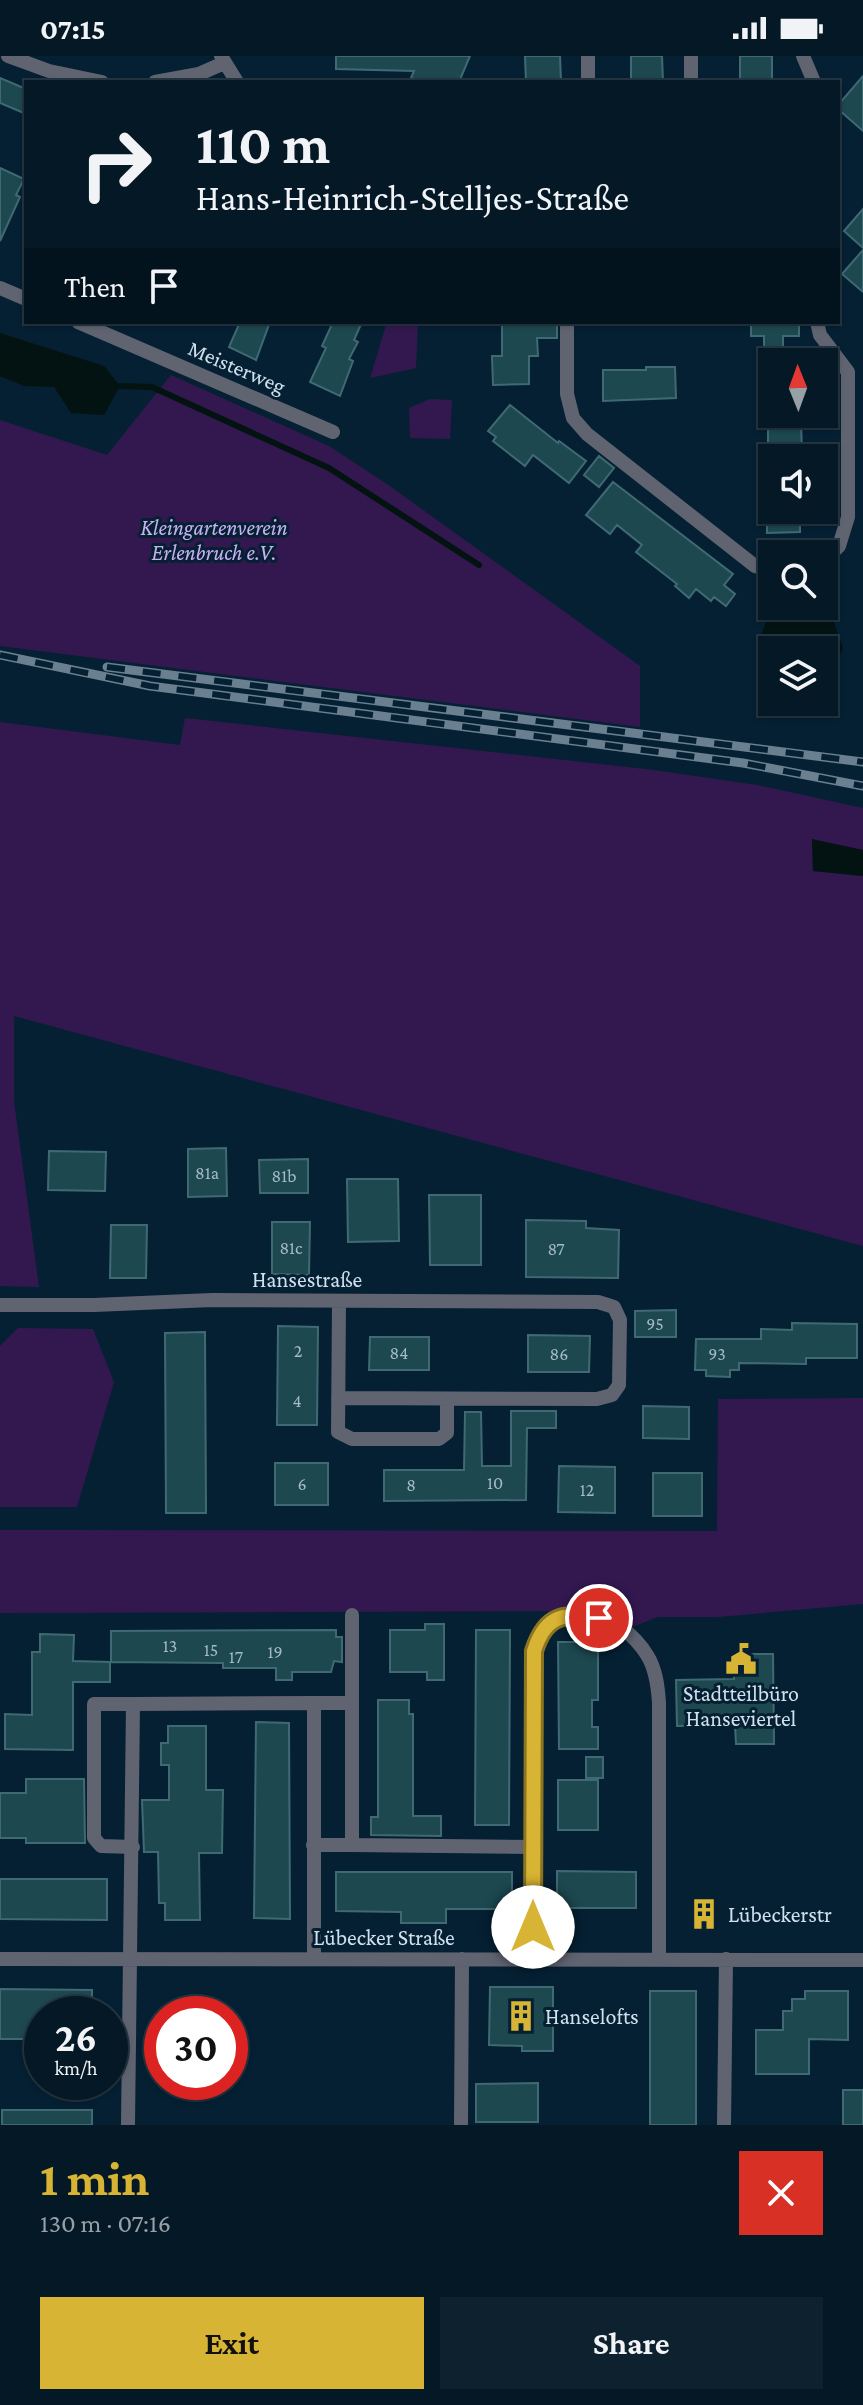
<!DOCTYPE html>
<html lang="en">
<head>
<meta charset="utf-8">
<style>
  body { margin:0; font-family:"Crimson Pro",serif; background:#0d212e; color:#f1f3f6; height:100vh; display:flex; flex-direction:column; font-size:30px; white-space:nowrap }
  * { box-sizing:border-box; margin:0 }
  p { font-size:26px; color:#97a0a7 }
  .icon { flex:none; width:44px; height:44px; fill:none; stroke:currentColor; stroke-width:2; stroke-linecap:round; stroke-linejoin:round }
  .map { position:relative; height:2069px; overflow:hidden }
  .panel { display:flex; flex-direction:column; background:#041826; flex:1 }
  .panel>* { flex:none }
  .banner { position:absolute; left:24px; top:24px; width:816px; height:244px; border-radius:0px; box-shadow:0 2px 6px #0004,0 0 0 2px #253743; background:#041826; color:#f1f3f6; overflow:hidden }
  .needle { width:52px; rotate:359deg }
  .buttons { position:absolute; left:758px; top:292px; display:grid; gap:16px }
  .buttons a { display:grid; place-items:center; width:80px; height:80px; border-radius:0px; background:#041826; box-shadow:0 2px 6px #0004,0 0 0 2px #253743; font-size:40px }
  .speed { position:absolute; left:24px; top:1940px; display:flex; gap:16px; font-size:40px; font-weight:700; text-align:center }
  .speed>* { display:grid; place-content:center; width:104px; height:104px; border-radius:50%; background:#041826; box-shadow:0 2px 6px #0004,0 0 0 2px #253743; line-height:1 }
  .speed small { font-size:20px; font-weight:400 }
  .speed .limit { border:12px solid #d22; background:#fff; color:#111 }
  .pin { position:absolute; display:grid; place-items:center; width:68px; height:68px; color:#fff; margin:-34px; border:4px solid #fff; border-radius:50%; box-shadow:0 2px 8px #0007 }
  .me { position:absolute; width:88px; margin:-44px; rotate:0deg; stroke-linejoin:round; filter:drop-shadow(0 0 6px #0008) }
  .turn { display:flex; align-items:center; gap:28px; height:168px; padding:0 40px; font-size:36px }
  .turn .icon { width:104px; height:104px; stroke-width:2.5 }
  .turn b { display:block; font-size:56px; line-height:68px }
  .then { display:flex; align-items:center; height:76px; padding:0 40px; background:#0003; gap:16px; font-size:30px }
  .round { display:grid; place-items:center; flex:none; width:84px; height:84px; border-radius:0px; background:#0d212e }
  .overview { display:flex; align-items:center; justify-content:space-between; height:136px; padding:0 40px }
  h1 { font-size:48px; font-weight:700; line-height:60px; color:#d8b434 }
  .button { display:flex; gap:16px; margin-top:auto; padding:16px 40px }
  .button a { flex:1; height:92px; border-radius:0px; background:#d8b434; color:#111; font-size:32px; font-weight:700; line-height:92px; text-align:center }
  .button a+a { background:#0d212e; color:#f1f3f6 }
  .status { display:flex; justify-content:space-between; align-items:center; height:56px; padding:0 40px; background:#041826; direction:ltr }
  .status svg { height:22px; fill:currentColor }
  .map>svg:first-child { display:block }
  .green { fill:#331850 }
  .water { fill:#031311 }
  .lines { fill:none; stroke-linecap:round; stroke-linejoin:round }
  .stream { stroke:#031311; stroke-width:6 }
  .building { fill:#1d4850; stroke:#406a73; stroke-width:2 }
  .street { stroke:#606471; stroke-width:14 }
  .rail-casing { stroke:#6a7f8f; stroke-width:9 }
  .rail { stroke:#052033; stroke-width:6; stroke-dasharray:18; stroke-linecap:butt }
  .route-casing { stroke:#8c7522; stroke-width:20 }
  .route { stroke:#d8b434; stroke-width:14 }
  .labels { text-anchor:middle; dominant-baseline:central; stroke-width:6; stroke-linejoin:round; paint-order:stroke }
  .number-label { font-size:18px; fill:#a4bac6 }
  .street-label { font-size:22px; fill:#d1e0ed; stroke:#052033 }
  .park-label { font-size:22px; font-style:italic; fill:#c9b0f1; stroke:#052033 }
  .poi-label { font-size:22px; fill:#d1e0ed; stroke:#052033; text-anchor:start }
</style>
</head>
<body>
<div class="status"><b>07:15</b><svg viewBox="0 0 49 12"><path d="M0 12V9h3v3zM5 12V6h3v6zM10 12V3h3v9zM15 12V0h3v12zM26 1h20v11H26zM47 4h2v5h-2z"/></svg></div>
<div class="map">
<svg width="863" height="2069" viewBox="0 0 863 2069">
  <rect width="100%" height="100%" fill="#052033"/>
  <path class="green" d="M387,266H418L416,312L370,322Z
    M171,319L329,390L387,428L640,610V671L0,590V364L107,399Z
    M430,343L452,344L450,383L410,382L409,352Z
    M185,662L654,714L757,729L863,752V794L812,784L813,815L863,820V1190L14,960V1045L39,1231L0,1230V666L180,689Z
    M18,1272L93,1273L114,1326L77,1451H0V1290Z
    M863,1342V1548L719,1561H657L633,1571L592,1555L0,1557V1474L717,1475L718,1343Z"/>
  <path class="water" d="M0,277L104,310L120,330L104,359L71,357L54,331L24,330L0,320Z
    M830,556L843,592L830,619H824V594H772V614L758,588L769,557Z
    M812,783L863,794V820L813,815Z"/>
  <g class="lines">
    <path class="stream" d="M120,330L152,331L329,412L479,509"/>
  </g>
  <path class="building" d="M336,0H470L459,26H420L411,22L414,15L336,13Z
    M525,0H560L561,26H526Z
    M631,0H662L663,26H631Z
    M740,0H772V26H740Z
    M863,20V75L838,53V49Z
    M0,22L26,33V58L0,47Z
    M0,112L24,123L16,139L20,141L0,185Z
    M863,153V192L844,175Z
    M863,194V236L842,218Z
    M240,266H270L256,304L229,291Z
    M333,266H362L354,284L358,286L349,303L353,305L340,340L310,326L326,292L322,290Z
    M502,266L557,268V282H537L538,300H529V328L493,329L492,300H502Z
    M751,266H799V280H783V306H764V280H751Z
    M646,311H675L676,342L603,345V314H646Z
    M510,349L558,387L559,385L586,405L569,427L533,399L525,410L493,385L496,381L488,375Z
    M768,358H798V362H801L802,402H768Z
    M599,400L614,412L599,431L584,419Z
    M613,426L733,518L724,529L735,538L726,550L714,541L711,545L696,533L689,542L675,530L677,528L636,496L642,489L617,469L610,478L586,459Z
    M767,454H800V476L767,477Z
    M226,1092L227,1140L188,1141V1093Z
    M49,1095L106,1096L105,1135L48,1134Z
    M308,1103V1137H260L259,1104Z
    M347,1123H398L399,1185L348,1186Z
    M429,1139H481V1209H430Z
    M526,1164L586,1165V1172L619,1174L618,1222L526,1221Z
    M272,1166H310L309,1219L272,1218Z
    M111,1169H147L146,1222H110Z
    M676,1254V1281H635V1255Z
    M792,1267L857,1268V1302H806V1308L739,1307V1314H730V1321L706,1320V1314H695L696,1283H761V1273L792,1274Z
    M278,1270L318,1271L317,1369H277Z
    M205,1276L206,1457H166L165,1277Z
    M528,1279L590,1280L589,1316H528Z
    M370,1281H429V1314H369Z
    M643,1350L689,1351V1383L643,1382Z
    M511,1355H556V1372H527L526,1444L384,1445V1414H464L465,1356H481L482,1410H511Z
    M275,1407H328V1449H275Z
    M559,1410L615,1411V1457L558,1456Z
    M653,1417H702V1460H653Z
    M425,1568H444V1624H427V1616H390V1574H425Z
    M336,1574V1581H342V1606L334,1605L331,1616H292V1624H276V1612H223V1607L111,1606V1575Z
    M476,1574H510L509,1769H475Z
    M40,1578L74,1579L73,1605L110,1606V1626H73V1694L5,1693V1658L32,1659V1596H40Z
    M558,1586H598V1644H592V1671H598V1693H559Z
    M734,1598H773L774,1688H736L735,1669L677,1670L676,1624L734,1623Z
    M378,1644H409V1658H413V1760H441V1780L371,1779V1761H378Z
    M256,1666L289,1667L290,1863L254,1862Z
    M168,1670H206V1734H223L222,1797H199L200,1864H165V1847H159L158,1796H144L142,1744H169V1709H161V1687H168Z
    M586,1701H603V1722H586Z
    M26,1723H84L85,1787H26V1782H0V1737H26Z
    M558,1724H598V1774H558Z
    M557,1815L636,1816V1852H557Z
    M336,1816H512V1853H446V1867H401V1856L336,1855Z
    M0,1823H107V1864L0,1863Z
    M490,1931H553V1995H522V1990L489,1989Z
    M0,1933L92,1934V1958H42V1983H0Z
    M650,1935H696V2069H650Z
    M805,1935H848V1984L809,1983V2018H756V1974H783V1955H792V1943H805Z
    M538,2027V2066H476V2028Z
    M843,2034H863V2069H843Z
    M2,2054H92V2069H2Z"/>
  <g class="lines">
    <path class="street" d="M8,0L49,15L102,26
      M221,0L237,26
      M803,0L814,26
      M155,26L199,18L224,7
      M588,26V0
      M691,26V0
      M0,232L26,243
      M78,266L333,376
      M567,266V338L573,362L587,378L755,510L772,515
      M817,266L820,279L848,316V461L839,490L824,505
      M339,1245L338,1376L352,1383H439L447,1377V1343
      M0,1249H94L212,1244L598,1246L614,1251L620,1264L619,1329L612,1339L597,1343L338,1342
      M352,1559V1647
      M133,1648L314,1647
      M313,1789H352V1647H314V1903
      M352,1789L534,1791
      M0,1903L863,1904
      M533,1903L534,1595C536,1590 537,1581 540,1577C555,1552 600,1557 621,1571C630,1578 641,1589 647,1599C656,1613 658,1631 659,1647V1903
      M128,2069L133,1648H94V1782L101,1790L133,1791
      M461,2069L462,1903
      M724,2069L726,1903"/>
    <defs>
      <path id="rail" d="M0,599L150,630L743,707L863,730
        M107,611L863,706"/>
    </defs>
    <use href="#rail" class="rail-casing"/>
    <use href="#rail" class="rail"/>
  </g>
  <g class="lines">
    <defs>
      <path id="route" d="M533,1871L534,1595C546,1557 564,1558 599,1562"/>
    </defs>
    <use href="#route" class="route-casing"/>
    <use href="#route" class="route"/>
  </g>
  <defs>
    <symbol id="civic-bare" viewBox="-9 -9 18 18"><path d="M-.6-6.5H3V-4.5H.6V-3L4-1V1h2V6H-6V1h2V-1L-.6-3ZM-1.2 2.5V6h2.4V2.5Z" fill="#d8b434" stroke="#052033" stroke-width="2.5" paint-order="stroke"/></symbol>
    <symbol id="building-bare" viewBox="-9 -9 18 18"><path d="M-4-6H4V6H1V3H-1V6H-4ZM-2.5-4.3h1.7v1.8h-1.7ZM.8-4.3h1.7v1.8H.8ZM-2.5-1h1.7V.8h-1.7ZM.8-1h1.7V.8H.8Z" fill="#d8b434" stroke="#052033" stroke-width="2.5" paint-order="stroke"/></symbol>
  </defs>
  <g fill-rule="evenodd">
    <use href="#civic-bare" x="719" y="1581" width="44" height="44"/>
    <use href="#building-bare" x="682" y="1836" width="44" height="44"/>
    <use href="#building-bare" x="499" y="1938" width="44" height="44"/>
  </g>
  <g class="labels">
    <g class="number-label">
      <text x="207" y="1117">81a</text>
      <text x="284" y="1120">81b</text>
      <text x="291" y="1192">81c</text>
      <text x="556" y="1193">87</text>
      <text x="655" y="1268">95</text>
      <text x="298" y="1295">2</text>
      <text x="399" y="1297">84</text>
      <text x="559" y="1298">86</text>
      <text x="717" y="1298">93</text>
      <text x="297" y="1345">4</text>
      <text x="495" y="1427">10</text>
      <text x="302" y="1428">6</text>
      <text x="411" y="1429">8</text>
      <text x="587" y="1434">12</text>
      <text x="170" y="1590">13</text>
      <text x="211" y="1594">15</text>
      <text x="275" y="1596">19</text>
      <text x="236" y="1601">17</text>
    </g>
    <g class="street-label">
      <text transform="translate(237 311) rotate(23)">Meisterweg</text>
      <text x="307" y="1223">Hansestraße</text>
      <text x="384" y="1881">Lübecker Straße</text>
    </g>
    <g class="park-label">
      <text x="214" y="471">Kleingartenverein<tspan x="214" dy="25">Erlenbruch e.V.</tspan></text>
    </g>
    <g class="poi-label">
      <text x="741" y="1637" text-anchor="middle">Stadtteilbüro<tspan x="741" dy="25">Hanseviertel</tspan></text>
      <text x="728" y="1858">Lübeckerstr</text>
      <text x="545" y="1960">Hanselofts</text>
    </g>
  </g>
</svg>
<div class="buttons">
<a><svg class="needle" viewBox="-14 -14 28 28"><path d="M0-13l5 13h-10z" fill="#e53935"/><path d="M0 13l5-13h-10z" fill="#97a0a7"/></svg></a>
<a><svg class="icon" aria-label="sound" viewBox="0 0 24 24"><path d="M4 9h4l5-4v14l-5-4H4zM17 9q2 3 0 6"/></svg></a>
<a><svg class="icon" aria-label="search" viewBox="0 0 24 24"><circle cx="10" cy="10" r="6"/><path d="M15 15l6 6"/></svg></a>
<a><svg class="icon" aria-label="layers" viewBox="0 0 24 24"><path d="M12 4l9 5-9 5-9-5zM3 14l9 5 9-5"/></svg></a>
</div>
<div class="speed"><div>26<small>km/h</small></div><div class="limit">30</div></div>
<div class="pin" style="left:599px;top:1562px;background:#d93025"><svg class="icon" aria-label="arrive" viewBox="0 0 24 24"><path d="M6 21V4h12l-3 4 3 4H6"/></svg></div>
<svg class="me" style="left:533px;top:1871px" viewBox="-20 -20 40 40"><circle r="19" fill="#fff"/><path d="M0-13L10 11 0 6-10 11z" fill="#d8b434"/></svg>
<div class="banner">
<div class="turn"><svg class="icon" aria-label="right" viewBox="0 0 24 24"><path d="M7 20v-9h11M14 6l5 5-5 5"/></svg><div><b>110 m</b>Hans-Heinrich-Stelljes-Straße</div></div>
<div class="then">Then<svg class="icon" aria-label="arrive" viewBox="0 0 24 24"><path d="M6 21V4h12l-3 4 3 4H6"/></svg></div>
</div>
</div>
<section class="panel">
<div class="overview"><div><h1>1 min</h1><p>130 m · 07:16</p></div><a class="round" style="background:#d93025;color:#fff"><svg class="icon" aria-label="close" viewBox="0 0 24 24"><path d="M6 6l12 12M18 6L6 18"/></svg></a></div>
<div class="button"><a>Exit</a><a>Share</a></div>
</section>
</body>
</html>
